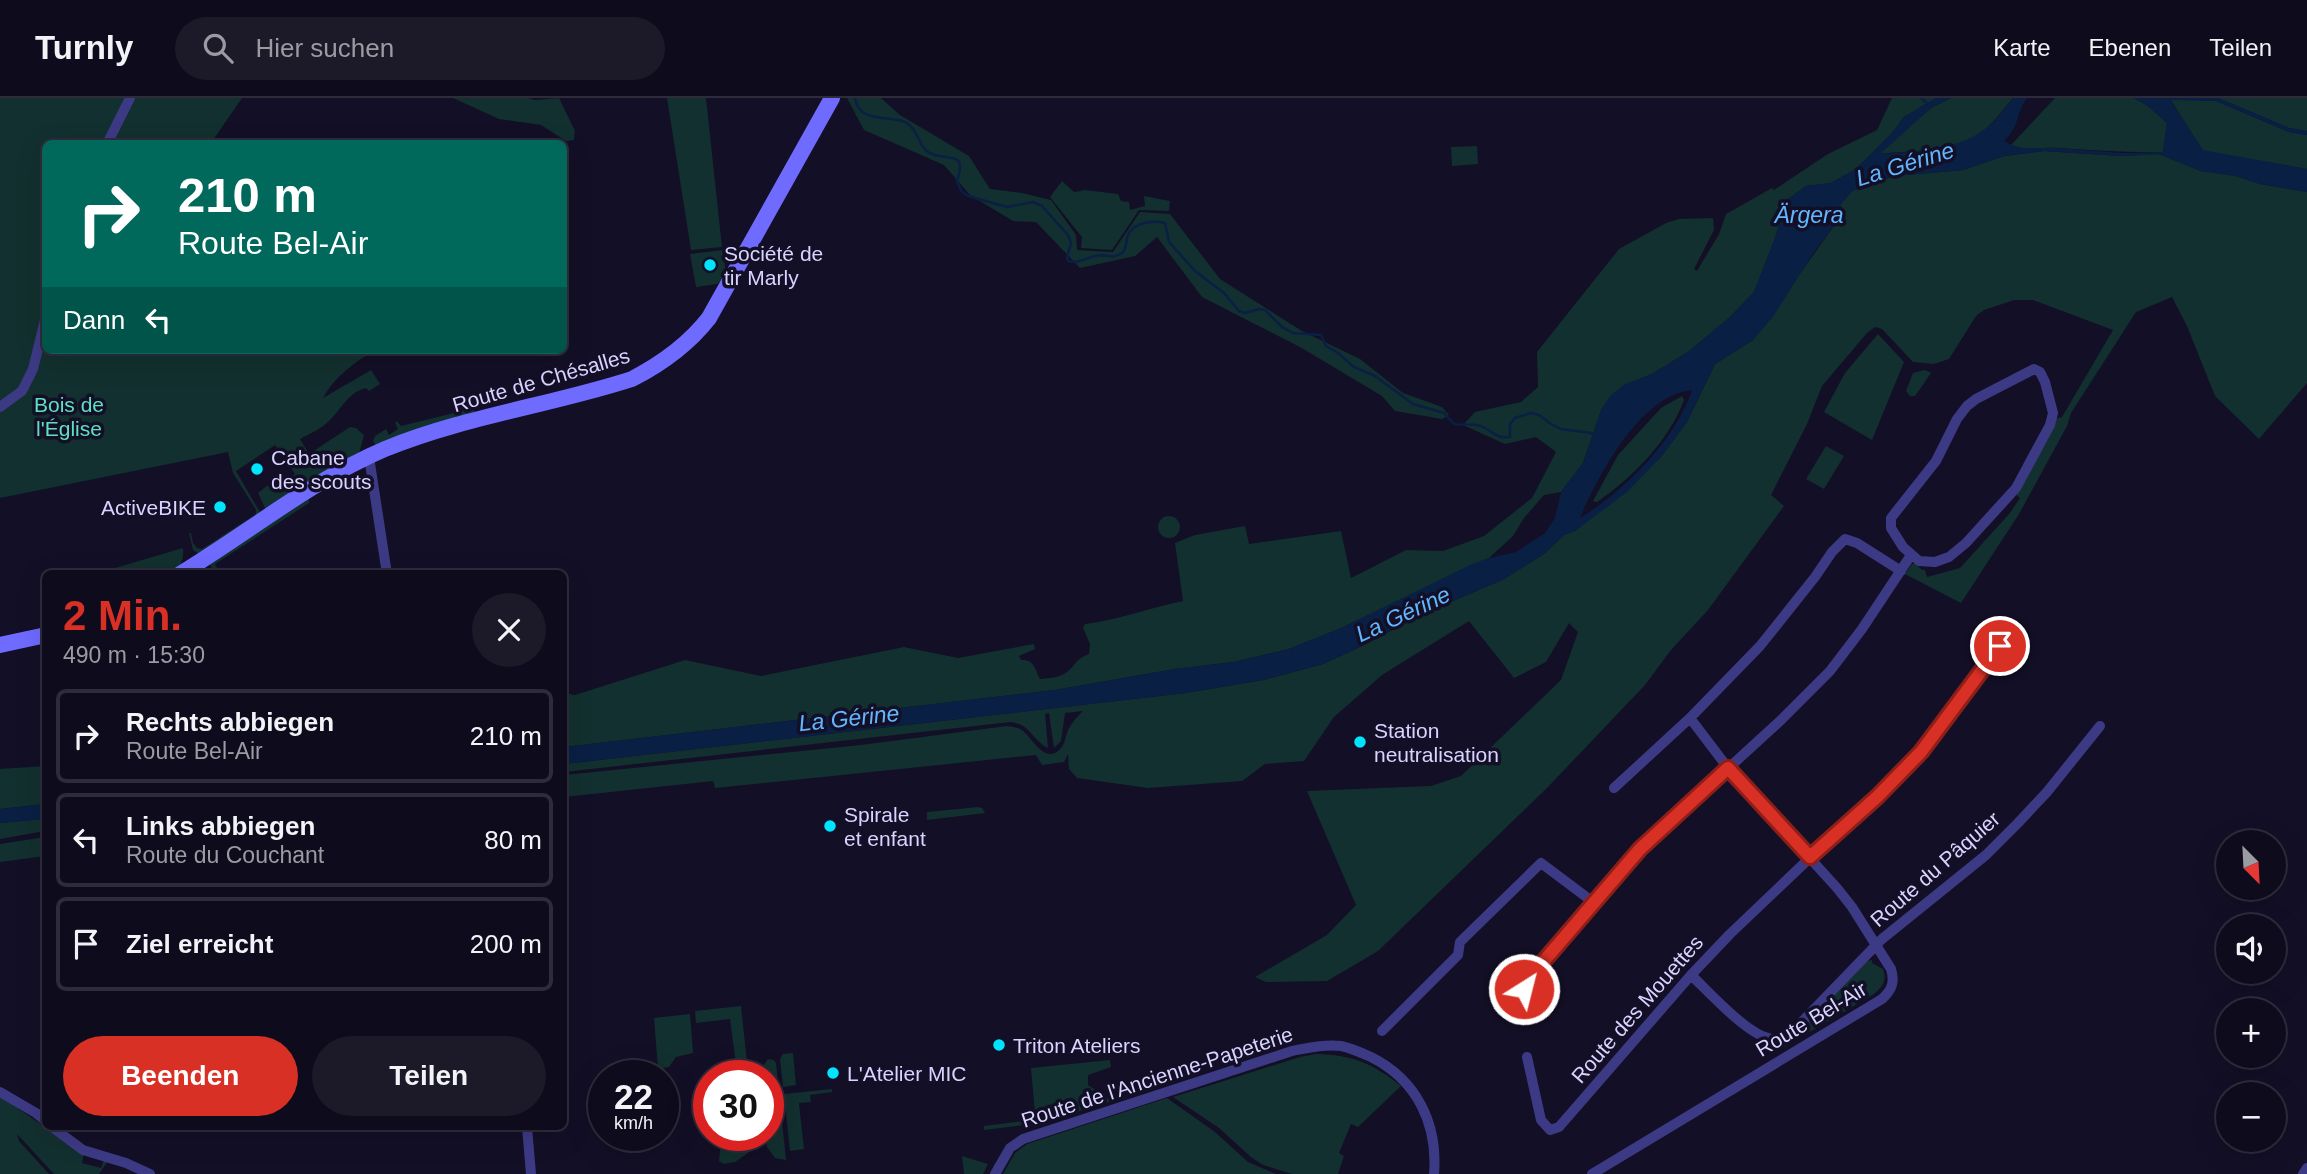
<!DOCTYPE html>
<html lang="de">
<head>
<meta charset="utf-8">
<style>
  body { margin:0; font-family:Helvetica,sans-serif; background:#1c1929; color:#f1f3f6; height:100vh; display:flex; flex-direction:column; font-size:26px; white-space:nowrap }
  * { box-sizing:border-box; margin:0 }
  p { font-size:23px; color:#9b9ba3 }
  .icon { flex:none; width:38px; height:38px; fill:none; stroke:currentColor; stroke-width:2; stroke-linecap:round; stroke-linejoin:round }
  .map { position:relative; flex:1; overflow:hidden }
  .drawer { position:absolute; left:42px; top:472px; width:525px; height:560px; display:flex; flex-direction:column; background:#0e0b1c; border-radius:10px; box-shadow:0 7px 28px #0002,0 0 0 2px #2e2b3b }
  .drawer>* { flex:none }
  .guide { position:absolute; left:42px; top:42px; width:525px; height:214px; border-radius:10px; box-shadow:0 7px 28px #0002,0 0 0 2px #2e2b3b; background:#00695c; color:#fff; overflow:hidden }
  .needle { width:46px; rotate:156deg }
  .controls { position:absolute; left:2216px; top:732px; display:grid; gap:14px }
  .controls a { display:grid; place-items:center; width:70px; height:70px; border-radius:50%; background:#0e0b1c; box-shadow:0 7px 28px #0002,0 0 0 2px #2e2b3b; font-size:35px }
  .speed { position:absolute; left:588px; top:962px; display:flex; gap:14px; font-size:35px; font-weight:700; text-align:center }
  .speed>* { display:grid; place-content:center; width:91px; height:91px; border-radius:50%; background:#0e0b1c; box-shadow:0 7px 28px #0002,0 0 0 2px #2e2b3b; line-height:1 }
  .speed small { font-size:18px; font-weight:400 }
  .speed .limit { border:10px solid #d22; background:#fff; color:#111 }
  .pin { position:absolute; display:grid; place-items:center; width:60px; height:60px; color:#fff; margin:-30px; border:4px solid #fff; border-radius:50%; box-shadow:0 2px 7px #0007 }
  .me { position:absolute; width:77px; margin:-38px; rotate:36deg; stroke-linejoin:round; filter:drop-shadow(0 0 5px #0008) }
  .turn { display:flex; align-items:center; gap:24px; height:147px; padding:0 21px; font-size:32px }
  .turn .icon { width:91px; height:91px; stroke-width:2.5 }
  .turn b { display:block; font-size:49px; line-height:60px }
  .then { display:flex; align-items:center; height:66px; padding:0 21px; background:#0003; gap:14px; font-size:26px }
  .round { display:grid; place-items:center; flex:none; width:74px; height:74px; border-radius:37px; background:#1c1929 }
  .head { display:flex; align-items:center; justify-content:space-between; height:119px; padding:0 21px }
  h1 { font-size:42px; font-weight:700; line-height:52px; color:#d93025 }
  .primary-button { display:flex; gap:14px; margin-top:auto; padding:14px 21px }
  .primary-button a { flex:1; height:80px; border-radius:42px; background:#d93025; color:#fff; font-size:28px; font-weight:700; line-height:80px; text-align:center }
  .primary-button a+a { background:#1c1929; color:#f1f3f6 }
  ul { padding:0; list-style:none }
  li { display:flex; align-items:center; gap:21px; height:94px; margin:0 14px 10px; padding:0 7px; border:4px solid #2e2b3b; border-radius:10px }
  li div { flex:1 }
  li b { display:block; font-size:26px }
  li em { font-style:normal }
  header { display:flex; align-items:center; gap:42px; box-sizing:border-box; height:98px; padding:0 35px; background:#0e0b1c; border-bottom:2px solid #2e2b3b }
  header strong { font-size:33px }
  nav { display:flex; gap:38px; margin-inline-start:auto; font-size:24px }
  .search { width:490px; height:63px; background:#1c1929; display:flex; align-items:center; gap:18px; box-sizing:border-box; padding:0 24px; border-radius:38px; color:#9b9ba3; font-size:26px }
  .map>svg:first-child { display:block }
  .green { fill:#12302f }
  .water { fill:#0a1f44; fill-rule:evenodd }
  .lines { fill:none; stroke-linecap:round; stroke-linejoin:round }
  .stream { stroke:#0a1f44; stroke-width:2.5 }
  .street { stroke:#3d3a85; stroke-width:10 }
  .secondary { stroke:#6f6bff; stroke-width:16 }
  .route-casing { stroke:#8d1f18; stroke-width:18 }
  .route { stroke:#d93025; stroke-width:12 }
  .poi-dot { fill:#00e5ff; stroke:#130f26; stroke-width:2.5 }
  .labels { text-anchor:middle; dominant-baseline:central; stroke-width:7; stroke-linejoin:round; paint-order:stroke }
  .poi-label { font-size:21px; fill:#d9d4ff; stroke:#130f26; text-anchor:start }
  .street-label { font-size:21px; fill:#d9d4ff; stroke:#130f26 }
  .park-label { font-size:21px; fill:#5fe0c0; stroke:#130f26 }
  .water-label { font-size:23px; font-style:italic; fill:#62b6ff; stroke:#130f26 }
</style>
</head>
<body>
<header>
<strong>Turnly</strong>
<div class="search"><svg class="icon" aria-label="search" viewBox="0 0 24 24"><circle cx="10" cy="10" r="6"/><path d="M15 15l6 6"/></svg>Hier suchen</div>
<nav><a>Karte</a><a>Ebenen</a><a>Teilen</a></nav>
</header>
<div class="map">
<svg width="2307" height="1076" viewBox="0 0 2307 1076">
  <rect width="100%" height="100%" fill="#130f26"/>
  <path class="green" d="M0,0H242L211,45L46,46V252H177L178,254L191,252H375C355,264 334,279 323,300L371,272L380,286L369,293L366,290C347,295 342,311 329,323C321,331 309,336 300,341L309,356L350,329L356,330L364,337L359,356L271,412L265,410L258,395L268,387L272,392L295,376L275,347L236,373L260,414L199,456L193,452L189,435H191L193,445L197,450L202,451L256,416V412L233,375L228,354L0,400Z
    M453,0H528L535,2L559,0L575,33L574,42L566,43L541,27L499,21Z
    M667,0H706L722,149L691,152Z
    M847,0H881L900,17L969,58L990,91L1022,95L1051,102L1076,137L1077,152L1113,154L1140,114L1170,116L1220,181L1302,233L1360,261L1403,295L1442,309L1449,317L1442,321L1395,313L1382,298L1300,249L1202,199L1157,139L1135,158L1080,170L1036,124L1013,123L970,97L944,67L864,32Z
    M1892,0H1936L1904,19L1892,35L1856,71L1831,85L1806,88L1787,102L1774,143L1754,194L1730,219L1688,254L1652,276L1624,287L1602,310L1583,365L1561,394L1544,397L1524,420L1513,438L1489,460L1339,531L1289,551L1234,564L1175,571L1055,592L564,649V595L575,597L685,562L761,578L904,549L958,560L1034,546L1035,551L1019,558L1021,562C1034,561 1035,571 1040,581C1049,580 1059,580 1067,574C1077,566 1074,562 1089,556L1090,546L1083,530L1085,526C1118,522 1149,510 1183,503L1175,445L1195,437L1245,428L1249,446L1341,433L1351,480L1406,452L1443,453L1484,438L1532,400L1556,354L1536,339L1505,346L1463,327L1475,314L1521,304L1538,289L1537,254L1619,151L1666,125L1679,121L1713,120L1714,132L1694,171L1697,173L1719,136L1726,116L1772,90L1774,92L1828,56L1877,32Z
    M1951,0H2013C2000,15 1988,33 1970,42C1946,54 1905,53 1878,56L1931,10Z
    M2055,0H2134L2148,8L2167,25L2163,54C2128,55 2094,52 2059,50C2044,49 2026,53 2011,47Z
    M2218,0H2307V33L2289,30Z
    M2170,1L2216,3L2289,34L2307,37V71L2203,53Z
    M1477,48L1478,66L1452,68L1451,49Z
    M2044,53L2121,58L2159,56L2201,73L2236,78L2260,86L2307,94V285L2259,341L2215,298L2187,228L2172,199L2136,214L2071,315L2067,328L2019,416L1961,505L1905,476L1912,466H1916L1922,472H1925L1927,479L1960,470L2010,415L2020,400L2015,396L2055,321L2062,319L2113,232L2033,202H2014L1984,212L1976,218L1949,261L1934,266L1913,264L1882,231L1875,229L1867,235L1822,288L1807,326L1771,397L1784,408L1708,512L1671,552L1645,587L1547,690L1378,853L1327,883L1266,884L1255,879L1327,837L1356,807L1307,693L1431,688L1461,678L1561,582L1578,534L1569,525L1546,564L1514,580L1469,523L1382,577L1334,619L1304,663L1265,666L1242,683L1148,690L1077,680L1069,671L1068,656L1064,664L1042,667L1036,657L715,690L713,683L564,699V677L861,647L1007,628C1013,629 1018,629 1023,633C1033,641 1046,668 1061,650C1065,645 1065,641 1067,635C1070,626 1077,619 1083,613L1065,615L1061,643L1054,650L1049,615L1045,616L1048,650C1032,642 1031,627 1011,624L564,674V666L1186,595L1263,582L1323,566L1362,548L1425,515L1502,482L1544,456L1564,437L1575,433L1660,360L1687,324L1715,266L1753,242L1838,122L1841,106L1852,93L1894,78L1963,72L2004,58Z
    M1062,83L1074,94L1085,92L1118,96L1121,103L1129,104L1130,112L1145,108L1144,98L1170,103L1169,113L1139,112L1112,152L1081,150L1082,139L1050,99Z
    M723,152L726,178L717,186L696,189L690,156Z
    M1878,236L1904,264L1872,342L1824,314L1845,275Z
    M1925,272L1931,275L1915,298H1910L1906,293L1913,275Z
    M1682,298L1684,302C1669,343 1632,380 1597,404L1593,403L1618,357L1661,310Z
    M474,310L476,318L376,348L373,343L375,338L386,331L389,337L398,331L395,325L397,323L401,328Z
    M1826,348L1844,358L1824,391L1806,381Z
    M309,401V405L215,466L220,476H215L209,465Z
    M1158 429a11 11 0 1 1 22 0a11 11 0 1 1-22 0Z
    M183,450C184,462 181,470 170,476H117L115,470Z
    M45,668V706L0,711V671Z
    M978,709L982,710L985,715L927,722V714Z
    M45,721V733L0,741V725Z
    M45,739V758L0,764V746Z
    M1872,862V865L1883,871C1887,883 1883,888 1874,896L1784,949L1781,944L1867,863Z
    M741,908L748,973L737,974L730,921L696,925L695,913Z
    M690,916L693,955L676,959L669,969L658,971L654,920Z
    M793,955L796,987L783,989L780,961L783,956Z
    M1316,956C1353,957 1372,965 1401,988L1358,1029L1351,1026L1339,1055L1344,1058L1338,1076H1292L1263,1067L1251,1059L1219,1030L1173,999L1300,959Z
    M768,961L774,962L776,965L786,1062L775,1060L767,1049L766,1038H768V978H761V971Z
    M1110,962L1111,969L1088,977V987L1112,1003L1041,1025L984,1032V1028L1023,1023V1016L1035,1015L1031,970Z
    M832,991V994L810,997L811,1004L799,1005L804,1051L790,1053L784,996Z
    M0,998L84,1056L82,1065L101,1070L104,1062L108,1063L99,1076H54L17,1036L19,1043L49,1076H0Z
    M1167,1000L1215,1034L1248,1064L1276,1076H1003L1015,1055L1027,1046Z
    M751,1040L748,1055L735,1064L724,1066L719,1063L720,1052L735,1042Z
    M962,1058L988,1066L983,1076H964Z"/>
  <path class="water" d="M1936,0H1951L1931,10L1880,56C1917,53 1962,53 1991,26C1999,19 2006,8 2013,0H2027C2015,17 2021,26 2004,43L2018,50H2056L2124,55L2163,54L2167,25L2148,8L2134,0H2218L2289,30L2307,33V37L2289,34L2216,3L2170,2L2203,52L2307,71V94L2260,86L2236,78L2200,73L2159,56L2121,58L2044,53L2004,58L1963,72L1894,78L1852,93L1841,106L1838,122L1812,157L1773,219L1753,242L1715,266L1687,324L1660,360L1627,394L1575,433L1564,437L1544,456L1502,482L1425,515L1362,548L1323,566L1262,582L1186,595L564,666V649L1055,592L1175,571L1234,564L1289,551L1339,531L1472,466L1489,460L1516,454L1545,435L1555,420L1561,394L1583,365L1602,310L1611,297L1624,287L1652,276L1688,254L1730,219L1754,194L1774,143L1787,102L1806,88L1831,85L1856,71L1892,35L1904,19ZM1692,292C1675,343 1624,393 1580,420C1598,378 1640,297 1692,292Z
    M45,706V721L0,725V711Z"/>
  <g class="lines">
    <path class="stream" d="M855,0C859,26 889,17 905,24C919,31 918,51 932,56C951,63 967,53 957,83L961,93L968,98L1007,109L1033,104L1042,108L1068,137L1071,145L1067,159L1068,163C1078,166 1086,160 1095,158C1105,155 1113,162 1122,155C1128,150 1125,142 1129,135C1136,124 1154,122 1165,125L1169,144L1195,173L1224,195L1239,213L1245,215L1259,211L1265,212L1282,229L1293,235L1321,237L1326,248L1338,255L1354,269L1375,278L1413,306L1444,315L1454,326C1463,328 1474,324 1483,329C1493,334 1497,341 1510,339V326L1515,320L1531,315L1539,317L1551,326L1561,331L1591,335L1594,337
      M1921,0L1927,5"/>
    <path class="street" d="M107,46L130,0
      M2034,271L2040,274L2045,284L2053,315L2050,327L2016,390L1966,445L1949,459L1935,464L1919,463L1903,449L1891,430V420L1936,363L1957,321L1967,308L1976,301Z
      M0,309L22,293L33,271L46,218
      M369,359L387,476
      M1614,690L1690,620L1760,548L1815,479L1832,454L1845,441L1857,445L1901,473
      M1691,877C1708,893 1746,935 1768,940C1777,943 1785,938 1793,933L1882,841L1986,757L2018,725L2047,694L2100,628
      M1515,901L1524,891L1525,885L1640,751L1780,623L1830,573L1862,531L1911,457
      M1382,933L1458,857L1460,844L1541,765L1593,804
      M1527,959L1541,1022L1550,1032L1559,1029L1691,877L1730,836L1921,654L2000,548
      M0,994L36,1015L46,1023
      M52,1029L83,1052L126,1065L150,1076
      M527,1029L531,1076
      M995,1076L1010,1050L1023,1041L1292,953C1308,950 1324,946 1341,948C1351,950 1362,955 1371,959C1417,982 1438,1026 1434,1076
      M1592,1076L1882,901C1892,892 1895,884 1891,871L1852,809L1837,790L1728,670L1690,620
      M2303,1076L2307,1070"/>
    <path class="secondary" d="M180,476C248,435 312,382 385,351C462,319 552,307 632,281C663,265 688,247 709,220L832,0
      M0,547L46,537"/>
  </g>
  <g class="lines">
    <defs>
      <path id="route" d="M1524,891L1525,885L1640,751L1728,670L1810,759L1877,699L1921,654L2000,548"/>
    </defs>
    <use href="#route" class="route-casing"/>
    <use href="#route" class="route"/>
  </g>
  <g class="poi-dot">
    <circle cx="710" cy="167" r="7"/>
    <circle cx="257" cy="371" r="7"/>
    <circle cx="220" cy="409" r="7"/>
    <circle cx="1360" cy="644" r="7"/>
    <circle cx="830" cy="728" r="7"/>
    <circle cx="999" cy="947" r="7"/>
    <circle cx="833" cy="975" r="7"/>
  </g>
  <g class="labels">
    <g class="poi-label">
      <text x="724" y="155">Société de<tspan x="724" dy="24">tir Marly</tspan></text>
      <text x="271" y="359">Cabane<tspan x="271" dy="24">des scouts</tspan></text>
      <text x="206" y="409" text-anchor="end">ActiveBIKE</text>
      <text x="1374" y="632">Station<tspan x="1374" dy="24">neutralisation</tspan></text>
      <text x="844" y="716">Spirale<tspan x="844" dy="24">et enfant</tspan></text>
      <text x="1013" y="947">Triton Ateliers</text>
      <text x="847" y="975">L'Atelier MIC</text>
    </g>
    <g class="street-label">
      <text transform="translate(541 282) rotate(-16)">Route de Chésalles</text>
      <text transform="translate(1935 771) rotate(-41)">Route du Pâquier</text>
      <text transform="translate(1637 911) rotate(-49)">Route des Mouettes</text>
      <text transform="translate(1811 921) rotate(-31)">Route Bel-Air</text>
      <text transform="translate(1157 979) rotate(-18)">Route de l'Ancienne-Papeterie</text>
    </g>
    <g class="park-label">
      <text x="69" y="306">Bois de<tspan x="69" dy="24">l'Église</tspan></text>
    </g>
    <g class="water-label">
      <text transform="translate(1905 66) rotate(-17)">La Gérine</text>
      <text x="1809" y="117">Ärgera</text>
      <text transform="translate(1403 516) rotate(-25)">La Gérine</text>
      <text transform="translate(849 620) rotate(-6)">La Gérine</text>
    </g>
  </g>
</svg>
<div class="controls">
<a><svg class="needle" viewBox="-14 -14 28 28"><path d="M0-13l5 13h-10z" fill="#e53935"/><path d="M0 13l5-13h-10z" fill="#9b9ba3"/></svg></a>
<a><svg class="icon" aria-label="sound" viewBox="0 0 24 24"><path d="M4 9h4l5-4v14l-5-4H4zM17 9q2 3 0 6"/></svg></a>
<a>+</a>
<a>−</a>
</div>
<div class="speed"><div>22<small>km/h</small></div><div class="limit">30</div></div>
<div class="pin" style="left:2000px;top:548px;background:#d93025"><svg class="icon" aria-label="arrive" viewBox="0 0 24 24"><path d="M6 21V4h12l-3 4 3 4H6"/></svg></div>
<svg class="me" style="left:1524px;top:891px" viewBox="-20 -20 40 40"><circle r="17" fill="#d93025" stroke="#fff" stroke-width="3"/><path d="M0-11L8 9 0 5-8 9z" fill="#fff"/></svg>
<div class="guide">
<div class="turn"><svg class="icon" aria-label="right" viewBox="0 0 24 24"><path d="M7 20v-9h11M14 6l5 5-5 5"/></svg><div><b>210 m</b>Route Bel-Air</div></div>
<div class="then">Dann<svg class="icon" aria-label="left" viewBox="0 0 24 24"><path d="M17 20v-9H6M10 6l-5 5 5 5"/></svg></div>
</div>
<section class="drawer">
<div class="head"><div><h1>2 Min.</h1><p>490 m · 15:30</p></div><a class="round"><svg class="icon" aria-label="close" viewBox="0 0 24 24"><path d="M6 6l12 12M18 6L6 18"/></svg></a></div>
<ul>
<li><svg class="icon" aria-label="right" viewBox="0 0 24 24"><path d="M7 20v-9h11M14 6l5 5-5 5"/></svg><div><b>Rechts abbiegen</b><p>Route Bel-Air</p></div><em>210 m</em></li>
<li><svg class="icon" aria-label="left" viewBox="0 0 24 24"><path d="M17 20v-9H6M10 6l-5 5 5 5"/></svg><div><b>Links abbiegen</b><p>Route du Couchant</p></div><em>80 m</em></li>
<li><svg class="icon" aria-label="arrive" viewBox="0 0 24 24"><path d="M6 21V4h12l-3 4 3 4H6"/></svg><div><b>Ziel erreicht</b></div><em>200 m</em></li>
</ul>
<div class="primary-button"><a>Beenden</a><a>Teilen</a></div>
</section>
</div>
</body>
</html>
